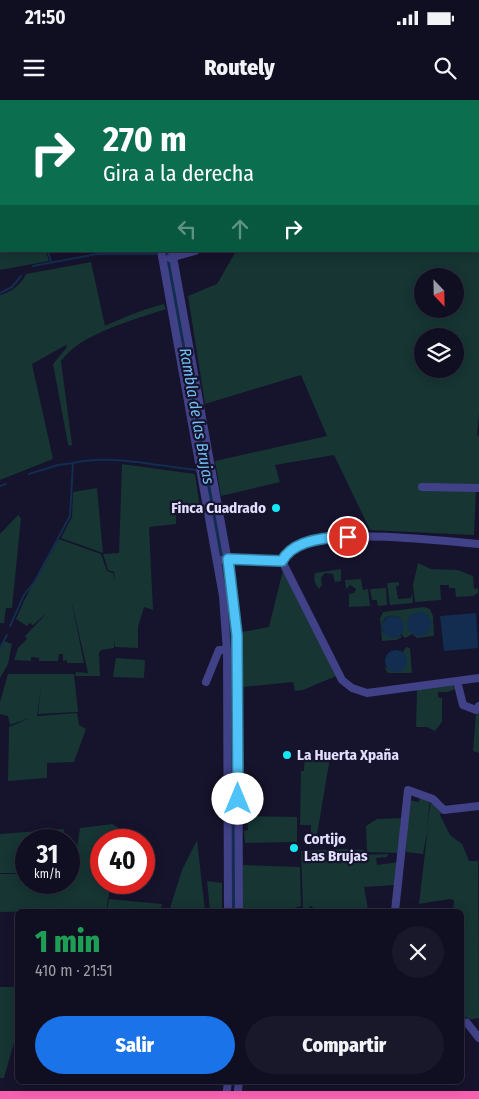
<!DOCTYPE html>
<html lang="es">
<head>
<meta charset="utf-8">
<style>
  body { margin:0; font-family:"Fira Sans Condensed",sans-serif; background:#19172a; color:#f1f3f6; height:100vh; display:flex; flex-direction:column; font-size:19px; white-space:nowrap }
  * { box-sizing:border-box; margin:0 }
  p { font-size:16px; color:#9c9ca5 }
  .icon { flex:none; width:28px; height:28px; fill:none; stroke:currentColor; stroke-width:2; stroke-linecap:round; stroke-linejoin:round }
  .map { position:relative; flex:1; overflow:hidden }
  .sheet { position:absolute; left:15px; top:809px; width:449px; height:175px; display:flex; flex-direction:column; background:#100e21; border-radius:8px; box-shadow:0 2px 12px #0003,0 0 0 1px #302e3f }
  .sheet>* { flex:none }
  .banner { position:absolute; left:0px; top:0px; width:480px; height:152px; box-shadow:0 2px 12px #0003,0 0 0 1px #302e3f; background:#0b6e4f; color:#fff; overflow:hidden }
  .needle { width:32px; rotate:158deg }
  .buttons { position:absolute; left:414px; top:168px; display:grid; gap:10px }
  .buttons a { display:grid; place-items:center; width:50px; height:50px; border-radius:50%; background:#100e21; box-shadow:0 2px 12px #0003,0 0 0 1px #302e3f; font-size:25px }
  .speed { position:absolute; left:15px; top:729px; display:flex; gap:10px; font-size:25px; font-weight:700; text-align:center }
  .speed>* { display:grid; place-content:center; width:65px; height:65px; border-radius:50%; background:#100e21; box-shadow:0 2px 12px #0003,0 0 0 1px #302e3f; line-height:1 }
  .speed small { font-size:12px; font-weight:400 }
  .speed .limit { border:8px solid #d22; background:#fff; color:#111 }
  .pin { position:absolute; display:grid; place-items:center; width:42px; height:42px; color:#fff; margin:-21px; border:2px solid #fff; border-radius:50%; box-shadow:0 1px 5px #0007 }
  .me { position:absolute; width:55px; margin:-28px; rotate:0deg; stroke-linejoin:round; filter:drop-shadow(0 0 4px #0008) }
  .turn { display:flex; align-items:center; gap:18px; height:105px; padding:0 20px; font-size:22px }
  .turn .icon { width:65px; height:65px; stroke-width:2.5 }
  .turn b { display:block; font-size:35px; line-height:42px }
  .lanes { display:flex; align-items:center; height:48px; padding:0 20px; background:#0003; justify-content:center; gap:25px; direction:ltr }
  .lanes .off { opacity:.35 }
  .round { display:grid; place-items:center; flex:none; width:52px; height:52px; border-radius:26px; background:#19172a }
  .headline { display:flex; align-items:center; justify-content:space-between; height:85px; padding:0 20px }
  h1 { font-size:30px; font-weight:800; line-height:38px; color:#1e9e55 }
  .button { display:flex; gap:10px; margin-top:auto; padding:10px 20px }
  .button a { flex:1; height:58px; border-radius:30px; background:#1a73e8; color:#fff; font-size:20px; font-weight:800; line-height:58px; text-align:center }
  .button a+a { background:#19172a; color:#f1f3f6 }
  .status { display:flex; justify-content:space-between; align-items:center; height:35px; padding:0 25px; background:#100e21; direction:ltr }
  .status svg { height:14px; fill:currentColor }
  header { display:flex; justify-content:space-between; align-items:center; height:65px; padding:0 20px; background:#100e21; font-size:22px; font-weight:800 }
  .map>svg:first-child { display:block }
  .green { fill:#163533; fill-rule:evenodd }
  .water { fill:#122d50 }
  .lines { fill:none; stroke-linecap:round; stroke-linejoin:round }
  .stream { stroke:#122d50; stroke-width:2 }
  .minor { stroke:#414188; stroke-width:8 }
  .highway { stroke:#f761b0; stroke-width:10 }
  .highway-bridge { stroke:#f761b0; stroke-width:10 }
  .route-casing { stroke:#337fa1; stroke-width:12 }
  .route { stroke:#4fc3f7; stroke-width:9 }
  .poi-dot { fill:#16e7f3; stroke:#16132c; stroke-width:2 }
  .labels { text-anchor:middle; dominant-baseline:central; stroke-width:4.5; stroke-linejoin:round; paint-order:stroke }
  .poi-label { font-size:15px; font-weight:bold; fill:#e1dffd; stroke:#16132c; text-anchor:start }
  .water-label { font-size:16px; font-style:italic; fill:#73c1f8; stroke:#16132c }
</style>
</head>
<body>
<div class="status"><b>21:50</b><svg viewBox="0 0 49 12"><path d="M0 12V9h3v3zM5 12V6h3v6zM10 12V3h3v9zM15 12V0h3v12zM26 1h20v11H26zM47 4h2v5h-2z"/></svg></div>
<header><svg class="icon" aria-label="menu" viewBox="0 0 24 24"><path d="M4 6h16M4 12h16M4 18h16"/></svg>Routely<svg class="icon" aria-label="search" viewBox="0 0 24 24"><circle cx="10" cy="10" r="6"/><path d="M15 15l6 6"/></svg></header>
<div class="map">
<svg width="479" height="999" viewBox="0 0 479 999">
  <rect width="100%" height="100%" fill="#16132c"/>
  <path class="green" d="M0,0L94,1H1V151H46L49,161L0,170Z
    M479,133V313L477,335L479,336V385L476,391L474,435L370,430L334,355L275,365L280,382L221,396L215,361L327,336L301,275L205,304L188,196L217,184L236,151H479ZM422,176H455V209H422ZM422,236H455V269H422Z
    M91,162L105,226C124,217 144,209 164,204L166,209C134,220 81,233 61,261L72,345L69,346L68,344L53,264L67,247L66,245L32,264L53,359L0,380V195C11,192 21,185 26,174Z
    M122,364L195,374L200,408L176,410V424L149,427L153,510L144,507L138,527V548L115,547L114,540V548L101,550L99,553L100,576H75L76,572L88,573L71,499L84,563H67V560L63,561V554H59L58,561H39V558L31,557V561L14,560L18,548L27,539L25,536L47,513L33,525L30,523L27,526L16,519C27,491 44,466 59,439L101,454L107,471L113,473L115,480L114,472L108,470L103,454L119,453Z
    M97,388L103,453L61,438L72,417L73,392Z
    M18,415L21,418L12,508H6L4,523H0V434Z
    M418,463L431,469L458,470L473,476L474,489L478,488V493L473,496L456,497L455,488H449V485H440L441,500L415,502L413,485Z
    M341,469V481L335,482L333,474L325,473L321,478L322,485L319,489C315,484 313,479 315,473Z
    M283,470L336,576L303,590L295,591L293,582L243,587L242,532L269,527Z
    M361,479L363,490L368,489L370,506L349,507V494L354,493L356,489L350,485L346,489L345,480Z
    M399,482V486H396L398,499L411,498L412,492L413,503L390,505L387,483Z
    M386,488L387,505L378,506L377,500H372L370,489Z
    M424,507L430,509L433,516L434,536L417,538L413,535L429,530L431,522L427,515L408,520V528L413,534L405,538L401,534L400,518C389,512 380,519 382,531L397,537L400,535L402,537L396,540L382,541L380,518L383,512Z
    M4,541L12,544L8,564L0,578V548Z
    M406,547L410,548L412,573H388L384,567L387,568L405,555L403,552Z
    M116,558L145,560L144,578L113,577Z
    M8,574H74L78,612L38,614L41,589L37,616L77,613L79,625L86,629L74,662L47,663V678L8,681L9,627L30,618L10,625L8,616L0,614V602Z
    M453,585L455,589L448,592H438V597L442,598V622L435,631L427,627H416L417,589Z
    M479,611V653L473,651L476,613Z
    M305,650L331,652L317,735H311V725H300L301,671H304Z
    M420,696L430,699L427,727L431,700L442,711L440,715L450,735L462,744L469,761H478L479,918L468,920L461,911V811H453L454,800L450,799L419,804L428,727L423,754L406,752L408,700L419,702Z
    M247,716L297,717V742L245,743L244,731L248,730Z
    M401,718L398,753L367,752L366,726L377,719Z
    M112,724L119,728V740H101V782L111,783L106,811H51V808L50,811L0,812V774H26V782H69V746L77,747L80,728Z
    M64,729L63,740H26V773H0V734Z
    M197,740L205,811H169L182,770Z
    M344,749L364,750L366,755L388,754L387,757L376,758L377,765L398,762L395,785L364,787L368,809L373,811H314L312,806L303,810L301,751Z
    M243,765L300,767L301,806L286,811H243Z
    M207,781L222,783V811H210Z
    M109,799L162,804L160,811H107Z
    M0,887H18L17,932L4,978H0Z"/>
  <path class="water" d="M163,151H170L225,455L235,530L237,811H230L229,549Z
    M407 524a12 12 0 1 1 24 0a12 12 0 1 1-24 0Z
    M476,513L478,548L444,551L440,516Z
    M382 527a11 11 0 1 1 22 0a11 11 0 1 1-22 0Z
    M385 561a11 11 0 1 1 22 0a11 11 0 1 1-22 0Z"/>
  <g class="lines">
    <path class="stream" d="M48,151L51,162
      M33,166L97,154H156
      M0,193L12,187L21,176
      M29,374L58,365L73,363
      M0,386L6,384
      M10,526L24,495L35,481L70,416L73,363C113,354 156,366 196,370
      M0,548L7,535"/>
    <path class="minor" d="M122,0V1
      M134,0V1
      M346,0L347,1
      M282,1L283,0
      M426,1H432
      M161,151L223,496L227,552L228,811
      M172,151L234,495L238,577L239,811
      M170,158L195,151
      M422,387L479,388
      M217,461L228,459L282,461
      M282,461L342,580L352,588L367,593L479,578
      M282,461C303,421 438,441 479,444
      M457,581L463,605L476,610L479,606
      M206,582L219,550H227
      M395,811L408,690L433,699L444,710L479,706
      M462,922L467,923L479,938
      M227,990L228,981
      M238,990L239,981"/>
    <path class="highway" d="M0,996H221
      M245,996H479"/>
    <path class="highway-bridge" d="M221,996H245"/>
  </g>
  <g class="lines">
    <defs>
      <path id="route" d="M238,699L237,535L228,459L282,461C293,440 326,437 348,437"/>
    </defs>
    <use href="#route" class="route-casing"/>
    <use href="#route" class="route"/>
  </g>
  <g class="poi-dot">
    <circle cx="276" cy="408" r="5"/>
    <circle cx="287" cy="655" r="5"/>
    <circle cx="294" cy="748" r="5"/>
  </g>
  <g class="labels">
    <g class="poi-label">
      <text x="266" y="408" text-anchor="end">Finca Cuadrado</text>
      <text x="297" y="655">La Huerta Xpaña</text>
      <text x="304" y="739">Cortijo<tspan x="304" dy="17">Las Brujas</tspan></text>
    </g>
    <g class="water-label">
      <text transform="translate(197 316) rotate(80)">Rambla de las Brujas</text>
    </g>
  </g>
</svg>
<div class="buttons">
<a><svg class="needle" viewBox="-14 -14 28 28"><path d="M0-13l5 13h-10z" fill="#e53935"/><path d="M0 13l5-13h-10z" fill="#9c9ca5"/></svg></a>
<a><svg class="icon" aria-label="layers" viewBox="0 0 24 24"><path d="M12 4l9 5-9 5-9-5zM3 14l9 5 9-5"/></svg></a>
</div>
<div class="speed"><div>31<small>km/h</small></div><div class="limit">40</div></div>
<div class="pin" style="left:348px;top:437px;background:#d93025"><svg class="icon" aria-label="arrive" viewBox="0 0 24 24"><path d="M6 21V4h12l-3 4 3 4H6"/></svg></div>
<svg class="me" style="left:238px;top:699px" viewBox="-20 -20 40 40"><circle r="19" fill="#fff"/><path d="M0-13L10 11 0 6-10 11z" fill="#4fc3f7"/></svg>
<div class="banner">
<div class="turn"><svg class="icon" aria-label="right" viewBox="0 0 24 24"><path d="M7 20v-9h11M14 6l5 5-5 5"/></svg><div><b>270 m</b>Gira a la derecha</div></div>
<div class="lanes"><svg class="icon off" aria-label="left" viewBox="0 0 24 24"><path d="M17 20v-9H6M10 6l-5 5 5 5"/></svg><svg class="icon off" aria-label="ahead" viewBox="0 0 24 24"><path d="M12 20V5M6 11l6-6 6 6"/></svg><svg class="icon" aria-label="right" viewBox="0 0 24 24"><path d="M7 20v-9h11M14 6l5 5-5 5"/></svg></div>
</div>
<section class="sheet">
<div class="headline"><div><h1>1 min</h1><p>410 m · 21:51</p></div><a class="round"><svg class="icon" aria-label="close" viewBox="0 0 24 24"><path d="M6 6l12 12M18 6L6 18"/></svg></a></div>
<div class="button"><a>Salir</a><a>Compartir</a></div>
</section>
</div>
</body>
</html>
